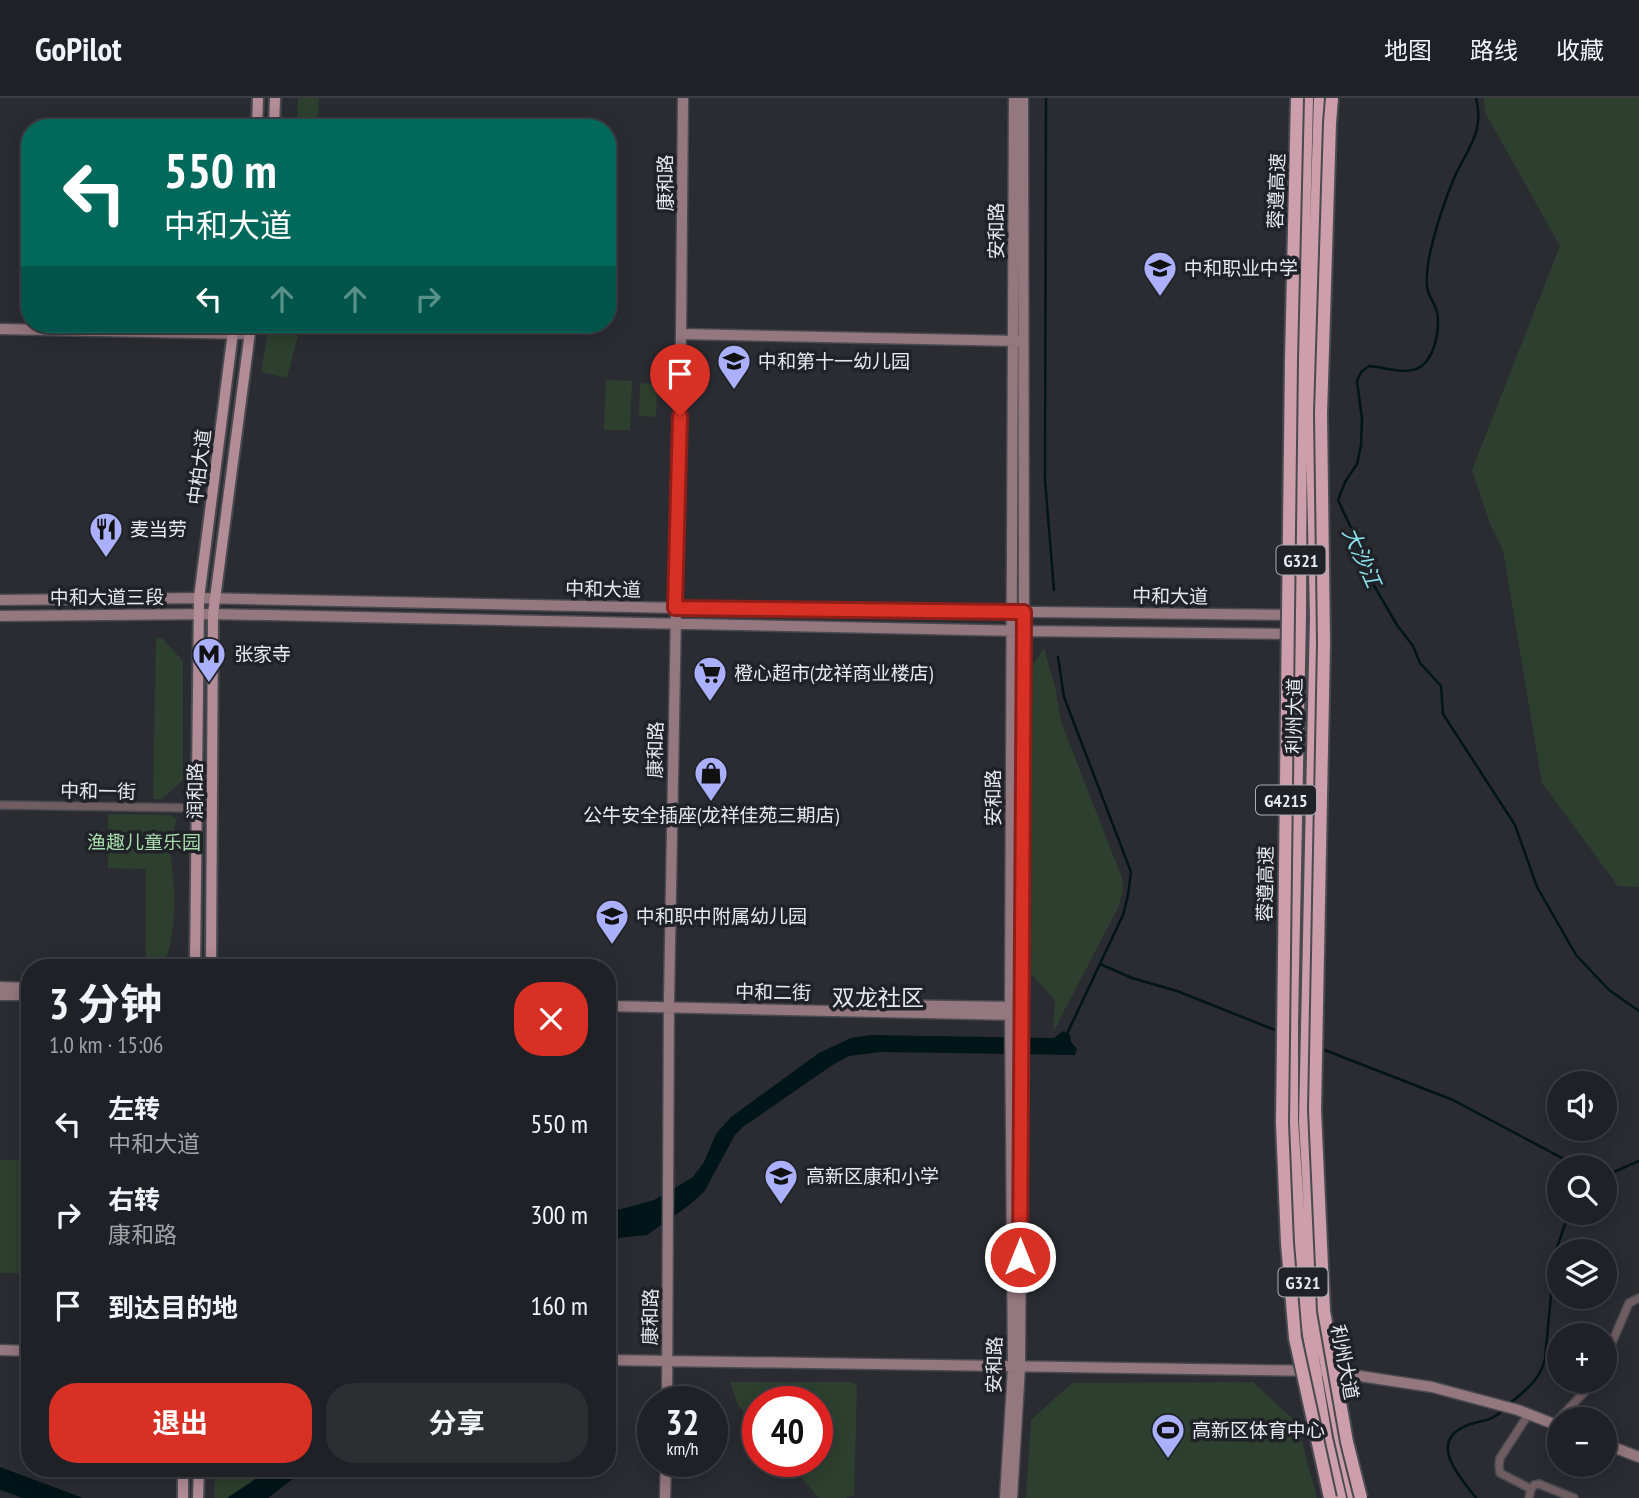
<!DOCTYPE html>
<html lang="zh">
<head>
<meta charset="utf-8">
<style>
  body { margin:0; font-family:"PT Sans Narrow","Noto Sans SC",sans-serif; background:#2d2e32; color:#f1f3f6; height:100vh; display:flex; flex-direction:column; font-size:26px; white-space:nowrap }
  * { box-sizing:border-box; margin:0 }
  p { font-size:23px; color:#a2a3a7 }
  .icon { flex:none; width:38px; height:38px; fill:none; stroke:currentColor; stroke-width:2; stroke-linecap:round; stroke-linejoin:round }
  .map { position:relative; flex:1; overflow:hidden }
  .drawer { position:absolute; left:21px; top:861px; width:595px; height:518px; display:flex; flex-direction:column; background:#202126; border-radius:28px; box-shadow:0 4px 18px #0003,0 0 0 2px #3d3e43 }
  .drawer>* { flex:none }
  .banner { position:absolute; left:21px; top:21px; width:595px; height:214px; border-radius:28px; box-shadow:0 4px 18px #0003,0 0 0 2px #3d3e43; background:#00695c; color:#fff; overflow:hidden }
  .fabs { position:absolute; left:1547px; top:973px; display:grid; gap:14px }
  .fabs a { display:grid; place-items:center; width:70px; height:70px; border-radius:50%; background:#202126; box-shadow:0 4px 18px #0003,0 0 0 2px #3d3e43; font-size:35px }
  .speed { position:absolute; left:637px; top:1288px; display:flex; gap:14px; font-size:35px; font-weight:700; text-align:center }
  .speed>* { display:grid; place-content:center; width:91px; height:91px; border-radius:50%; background:#202126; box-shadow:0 4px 18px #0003,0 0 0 2px #3d3e43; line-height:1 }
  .speed small { font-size:18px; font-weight:400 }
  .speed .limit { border:10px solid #d22; background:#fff; color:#111 }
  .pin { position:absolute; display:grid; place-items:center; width:60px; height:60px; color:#fff; margin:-72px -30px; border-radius:50% 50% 50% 0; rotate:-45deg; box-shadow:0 0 7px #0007 }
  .pin .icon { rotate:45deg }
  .me { position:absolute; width:77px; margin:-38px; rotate:0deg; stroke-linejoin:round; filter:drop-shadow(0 0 5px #0008) }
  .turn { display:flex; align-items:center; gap:24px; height:147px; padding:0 28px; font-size:32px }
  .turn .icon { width:91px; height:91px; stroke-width:2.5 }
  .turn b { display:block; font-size:49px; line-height:60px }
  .lanes { display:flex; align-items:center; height:66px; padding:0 28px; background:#0003; justify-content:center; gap:35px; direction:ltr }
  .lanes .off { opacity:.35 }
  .round { display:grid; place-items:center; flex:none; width:74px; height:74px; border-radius:28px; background:#2d2e32 }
  .overview { display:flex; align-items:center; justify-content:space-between; height:119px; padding:0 28px }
  h1 { font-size:42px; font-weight:700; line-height:52px }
  .cta { display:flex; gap:14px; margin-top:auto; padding:14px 28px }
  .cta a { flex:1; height:80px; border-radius:28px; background:#d93025; color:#fff; font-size:28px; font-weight:700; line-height:80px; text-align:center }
  .cta a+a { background:#2d2e32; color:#f1f3f6 }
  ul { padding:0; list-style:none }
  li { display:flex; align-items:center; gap:21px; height:91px; padding:0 28px }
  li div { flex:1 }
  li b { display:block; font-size:26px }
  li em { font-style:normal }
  header { display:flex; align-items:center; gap:42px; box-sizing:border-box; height:98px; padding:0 35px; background:#202126; border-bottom:2px solid #3d3e43 }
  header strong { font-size:33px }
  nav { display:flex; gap:38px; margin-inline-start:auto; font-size:24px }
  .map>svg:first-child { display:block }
  .green { fill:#2d402f }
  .water { fill:#001518 }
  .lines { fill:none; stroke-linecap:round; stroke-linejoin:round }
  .stream { stroke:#001518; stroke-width:2.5 }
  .street-casing { stroke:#484a50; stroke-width:10 }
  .secondary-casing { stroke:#484a50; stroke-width:13 }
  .primary-casing { stroke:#484a50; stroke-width:14 }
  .highway-casing { stroke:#484a50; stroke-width:16 }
  .street { stroke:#705d61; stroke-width:7 }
  .secondary { stroke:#95777f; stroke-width:10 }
  .primary { stroke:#b28c96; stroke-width:10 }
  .highway { stroke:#cd9eab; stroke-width:12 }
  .highway-bridge-casing { stroke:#484a50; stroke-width:16; stroke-linecap:butt }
  .highway-bridge { stroke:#cd9eab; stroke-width:12 }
  .route-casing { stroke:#8d1f18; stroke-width:18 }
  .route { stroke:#d93025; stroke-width:12 }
  .labels { text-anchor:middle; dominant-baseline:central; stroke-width:7; stroke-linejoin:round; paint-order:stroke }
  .shield { fill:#202228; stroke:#abadb2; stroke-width:2 }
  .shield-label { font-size:18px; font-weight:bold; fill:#e7e9ed }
  .street-label { font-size:19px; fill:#e7e9ed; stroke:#202228 }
  .poi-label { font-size:19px; fill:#e7e9ed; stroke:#202228; text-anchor:start }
  .park-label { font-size:19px; fill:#a7ddac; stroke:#202228 }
  .water-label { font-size:21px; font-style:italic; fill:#89e3ed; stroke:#202228 }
  .quarter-label { font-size:23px; fill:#e7e9ed; stroke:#202228 }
</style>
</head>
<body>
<header>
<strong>GoPilot</strong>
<nav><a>地图</a><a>路线</a><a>收藏</a></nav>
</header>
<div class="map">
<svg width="1639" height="1400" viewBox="0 0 1639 1400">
  <rect width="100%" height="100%" fill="#2a2c32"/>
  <path class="green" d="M298,0H319L317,30H297Z
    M1483,0H1639V789L1618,788L1542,685L1503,452L1491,428L1472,372L1560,148L1486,16Z
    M269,226H301L287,280L261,274Z
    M606,282L632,283L630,332H604Z
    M640,285L657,286L656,319L639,318Z
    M156,540H162L183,563V682L162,701H153Z
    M1044,550L1055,589L1061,624L1122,780L1123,793L1118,810L1053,934L1055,902L1031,876L1032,568Z
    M108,716L170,717L177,721C175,728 172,735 171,742C169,759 174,776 174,793C175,817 173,848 162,870H146V771L108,770Z
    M0,1062H30V1175H0Z
    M730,1284H852L857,1289L854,1397L845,1400H819L787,1363H817V1304H758V1330L738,1307Z
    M1253,1284L1297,1325L1317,1400H1026L1031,1322L1072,1285Z
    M215,1370H272L227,1400H214Z"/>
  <path class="water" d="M1063,933L1070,937L1071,944L1077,951L1075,957L880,954L849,958L834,966L743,1029L735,1037L704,1094L688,1108L647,1137L607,1141V1115L654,1102L693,1079L704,1064L716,1036L731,1019L819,955L851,940L871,937L1054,940Z
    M0,1369L83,1400H23L0,1392Z
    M272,1370H307L268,1400H227Z"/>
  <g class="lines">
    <path class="stream" d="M1046,0L1045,382L1054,492
      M1476,0C1485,34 1467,51 1454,80C1443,107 1424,161 1427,189C1428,198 1435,205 1437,214C1440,229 1436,253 1425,265C1412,280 1386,269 1369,268L1361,274L1357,283L1362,321L1361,347L1357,366L1345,384L1338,402L1353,434L1359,456L1366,474L1397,527L1413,548L1420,565L1441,588L1443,616L1515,727L1537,789L1576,857L1609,892L1639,913
      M1058,559L1064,599L1131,774L1128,797L1123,817L1066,938
      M1100,866L1132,880L1177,893L1280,934
      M1322,951L1453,1002L1579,1069
      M1605,1078L1639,1063
      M1508,1307C1524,1293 1540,1283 1545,1261L1555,1155L1569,1115
      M1476,1400C1460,1379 1426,1343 1468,1327C1484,1321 1489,1325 1503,1312"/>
    <defs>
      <path id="street" d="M0,707L196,710
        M1605,1261L1629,1205L1639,1200
        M1528,1317L1500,1360L1499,1367L1500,1375L1531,1391
        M1554,1326L1595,1283
        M1529,1400L1531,1391L1534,1387L1539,1386L1574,1400"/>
      <path id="secondary" d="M0,231L250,236
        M681,236L1020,243
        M0,502L199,500L680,510L1294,517
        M0,518L213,516L1024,533L1294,536
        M0,889L30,890
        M0,897H30
        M886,907L1014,909
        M607,908L1016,917
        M0,1252L30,1253
        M607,1262L1327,1273L1432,1289L1518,1312L1559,1328
        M667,1304L669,901L681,236L683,0
        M1605,1346L1639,1359
        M665,1400L666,1363
        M1005,1400L1013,1269L1010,909L1014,0
        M1012,1400L1020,1269L1024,533L1023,0"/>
      <path id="primary" d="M257,30L258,0
        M274,30L275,0
        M195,870L199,500L234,226
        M211,870L213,516L251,226
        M183,1400V1370
        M198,1400L199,1370"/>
      <path id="highway" d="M1307,0L1301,260L1300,517L1292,924V1023L1305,1213L1326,1340L1340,1400
        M1320,0L1311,294L1316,518L1305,1024L1316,1212L1340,1338L1354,1400"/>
    </defs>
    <use href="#street" class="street-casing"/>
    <use href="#secondary" class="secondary-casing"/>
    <use href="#primary" class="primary-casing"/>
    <use href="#highway" class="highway-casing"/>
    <use href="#street" class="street"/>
    <use href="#secondary" class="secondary"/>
    <use href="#primary" class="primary"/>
    <use href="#highway" class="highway"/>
    <defs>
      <path id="highway-bridge" d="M1297,0L1291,262L1282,1025L1287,1145L1295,1240L1330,1400
        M1332,0L1330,25L1321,315L1324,545L1315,1012L1324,1213L1347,1344L1361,1400"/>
    </defs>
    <use href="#highway-bridge" class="highway-bridge-casing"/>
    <use href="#highway-bridge" class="highway-bridge"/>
  </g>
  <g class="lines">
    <defs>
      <path id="route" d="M680,318L675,510L1024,514L1020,1159"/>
    </defs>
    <use href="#route" class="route-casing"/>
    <use href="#route" class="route"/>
  </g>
  <defs>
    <symbol id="school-pin" viewBox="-11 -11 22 30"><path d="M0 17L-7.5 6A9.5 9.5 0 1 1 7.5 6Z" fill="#aab0fb" stroke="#202228"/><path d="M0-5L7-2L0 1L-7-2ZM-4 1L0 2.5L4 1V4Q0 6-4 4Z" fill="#111"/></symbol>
    <symbol id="restaurant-pin" viewBox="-11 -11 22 30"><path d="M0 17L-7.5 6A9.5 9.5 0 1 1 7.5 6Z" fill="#aab0fb" stroke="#202228"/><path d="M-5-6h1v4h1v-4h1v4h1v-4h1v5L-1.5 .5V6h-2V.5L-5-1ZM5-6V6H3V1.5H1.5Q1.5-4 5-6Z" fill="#111"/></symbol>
    <symbol id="metro-pin" viewBox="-11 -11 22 30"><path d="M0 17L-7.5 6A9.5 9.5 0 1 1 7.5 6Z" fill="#aab0fb" stroke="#202228"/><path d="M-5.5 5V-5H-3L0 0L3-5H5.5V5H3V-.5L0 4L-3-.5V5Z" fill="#111"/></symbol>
    <symbol id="supermarket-pin" viewBox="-11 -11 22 30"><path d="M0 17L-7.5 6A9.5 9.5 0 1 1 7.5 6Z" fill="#aab0fb" stroke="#202228"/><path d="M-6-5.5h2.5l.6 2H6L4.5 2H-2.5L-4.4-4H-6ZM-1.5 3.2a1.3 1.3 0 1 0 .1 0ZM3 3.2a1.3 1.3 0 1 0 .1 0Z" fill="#111"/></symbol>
    <symbol id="shop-pin" viewBox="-11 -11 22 30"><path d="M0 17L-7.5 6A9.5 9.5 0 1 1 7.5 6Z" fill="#aab0fb" stroke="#202228"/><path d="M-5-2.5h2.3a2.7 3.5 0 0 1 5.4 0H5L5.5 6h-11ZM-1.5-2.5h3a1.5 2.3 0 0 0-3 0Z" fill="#111"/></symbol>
    <symbol id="stadium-pin" viewBox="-11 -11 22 30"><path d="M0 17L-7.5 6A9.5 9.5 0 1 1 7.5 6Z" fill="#aab0fb" stroke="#202228"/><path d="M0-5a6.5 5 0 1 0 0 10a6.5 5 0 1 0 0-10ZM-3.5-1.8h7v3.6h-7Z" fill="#111"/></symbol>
  </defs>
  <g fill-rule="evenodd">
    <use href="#school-pin" x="1141" y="151" width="38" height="52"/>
    <use href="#school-pin" x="715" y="244" width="38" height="52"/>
    <use href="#restaurant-pin" x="87" y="412" width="38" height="52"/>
    <use href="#metro-pin" x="190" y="537" width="38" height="52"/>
    <use href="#supermarket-pin" x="691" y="556" width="38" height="52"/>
    <use href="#shop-pin" x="692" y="656" width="38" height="52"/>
    <use href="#school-pin" x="593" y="799" width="38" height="52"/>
    <use href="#school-pin" x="762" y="1059" width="38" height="52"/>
    <use href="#stadium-pin" x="1149" y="1313" width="38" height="52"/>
  </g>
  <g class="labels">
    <g class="shield">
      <rect x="1276.5" y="447.5" width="49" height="29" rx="5"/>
      <rect x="1256" y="687.5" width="60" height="29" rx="5"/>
      <rect x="1278.5" y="1169.5" width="49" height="29" rx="5"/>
    </g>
    <g class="shield-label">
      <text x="1301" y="462">G321</text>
      <text x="1286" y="702">G4215</text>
      <text x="1303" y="1184">G321</text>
    </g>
    <g class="street-label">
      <text transform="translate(665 85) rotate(-90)">康和路</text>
      <text transform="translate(1276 93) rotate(-88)">蓉遵高速</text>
      <text transform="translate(996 133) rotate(-90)">安和路</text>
      <text transform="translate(199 369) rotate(-83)">中柏大道</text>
      <text transform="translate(603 491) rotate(1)">中和大道</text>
      <text transform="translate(1170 498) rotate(1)">中和大道</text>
      <text x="107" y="499">中和大道三段</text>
      <text transform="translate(1294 618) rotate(-89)">利州大道</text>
      <text transform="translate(655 652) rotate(-89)">康和路</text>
      <text transform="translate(98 693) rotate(1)">中和一街</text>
      <text transform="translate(195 693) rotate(-90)">润和路</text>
      <text transform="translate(993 700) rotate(-90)">安和路</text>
      <text transform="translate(1265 786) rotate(-89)">蓉遵高速</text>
      <text transform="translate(773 894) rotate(1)">中和二街</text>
      <text transform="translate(650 1219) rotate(-89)">康和路</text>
      <text transform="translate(1345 1264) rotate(79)">利州大道</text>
      <text transform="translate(994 1267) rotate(-89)">安和路</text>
    </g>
    <g class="poi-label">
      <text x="1184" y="170">中和职业中学</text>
      <text x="758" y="263">中和第十一幼儿园</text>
      <text x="130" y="431">麦当劳</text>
      <text x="234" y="556">张家寺</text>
      <text x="734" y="575">橙心超市(龙祥商业楼店)</text>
      <text x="711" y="717" text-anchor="middle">公牛安全插座(龙祥佳苑三期店)</text>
      <text x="636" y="818">中和职中附属幼儿园</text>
      <text x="806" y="1078">高新区康和小学</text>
      <text x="1192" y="1332">高新区体育中心</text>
    </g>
    <g class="park-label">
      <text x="144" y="744">渔趣儿童乐园</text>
    </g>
    <g class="water-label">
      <text transform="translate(1362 459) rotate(66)">大沙江</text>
    </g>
    <g class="quarter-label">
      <text x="878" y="899">双龙社区</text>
    </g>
  </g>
</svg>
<div class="fabs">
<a><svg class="icon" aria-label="sound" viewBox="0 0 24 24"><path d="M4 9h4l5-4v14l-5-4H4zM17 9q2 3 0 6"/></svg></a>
<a><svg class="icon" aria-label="search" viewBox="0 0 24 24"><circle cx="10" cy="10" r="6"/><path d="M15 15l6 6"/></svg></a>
<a><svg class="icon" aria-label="layers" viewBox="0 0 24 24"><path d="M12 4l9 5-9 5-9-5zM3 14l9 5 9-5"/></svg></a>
<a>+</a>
<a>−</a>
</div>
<div class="speed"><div>32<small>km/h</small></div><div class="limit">40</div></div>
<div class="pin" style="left:680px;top:318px;background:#d93025"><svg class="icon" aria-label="arrive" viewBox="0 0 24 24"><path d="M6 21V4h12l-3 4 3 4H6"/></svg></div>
<svg class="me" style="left:1020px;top:1159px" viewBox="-20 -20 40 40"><circle r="17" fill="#d93025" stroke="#fff" stroke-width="3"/><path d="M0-11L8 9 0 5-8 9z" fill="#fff"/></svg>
<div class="banner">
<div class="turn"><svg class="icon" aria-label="left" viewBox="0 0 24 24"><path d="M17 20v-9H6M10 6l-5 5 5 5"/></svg><div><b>550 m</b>中和大道</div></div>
<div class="lanes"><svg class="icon" aria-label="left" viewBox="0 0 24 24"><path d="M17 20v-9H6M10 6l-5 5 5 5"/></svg><svg class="icon off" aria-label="ahead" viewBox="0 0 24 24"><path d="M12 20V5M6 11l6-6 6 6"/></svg><svg class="icon off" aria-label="ahead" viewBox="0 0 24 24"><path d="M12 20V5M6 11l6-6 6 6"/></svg><svg class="icon off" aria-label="right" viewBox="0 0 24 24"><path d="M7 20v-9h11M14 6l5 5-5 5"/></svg></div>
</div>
<section class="drawer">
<div class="overview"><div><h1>3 分钟</h1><p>1.0 km · 15:06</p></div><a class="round" style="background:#d93025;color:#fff"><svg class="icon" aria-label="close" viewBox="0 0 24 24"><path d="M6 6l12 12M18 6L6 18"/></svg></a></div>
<ul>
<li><svg class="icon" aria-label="left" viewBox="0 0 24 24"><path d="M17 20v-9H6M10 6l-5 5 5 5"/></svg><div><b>左转</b><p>中和大道</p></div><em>550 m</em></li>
<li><svg class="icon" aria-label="right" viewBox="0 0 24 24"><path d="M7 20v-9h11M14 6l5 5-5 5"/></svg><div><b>右转</b><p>康和路</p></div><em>300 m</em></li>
<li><svg class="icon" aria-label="arrive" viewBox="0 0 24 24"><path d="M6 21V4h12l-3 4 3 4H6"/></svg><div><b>到达目的地</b></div><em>160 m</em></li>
</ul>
<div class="cta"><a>退出</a><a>分享</a></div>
</section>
</div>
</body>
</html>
